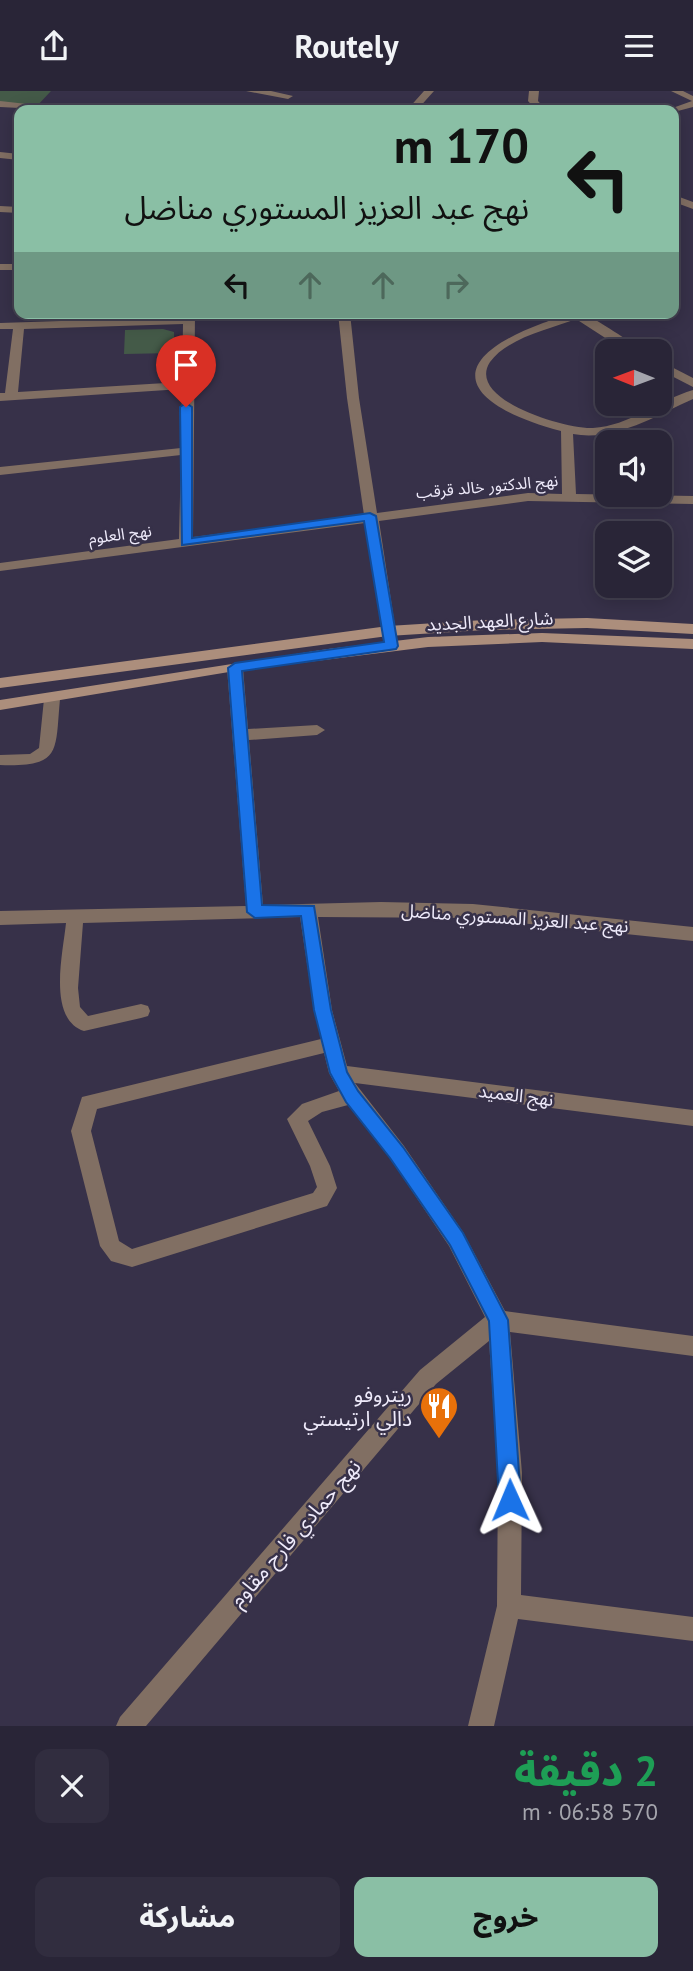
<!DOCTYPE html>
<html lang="ar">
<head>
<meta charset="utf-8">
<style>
  body { margin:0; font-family:"PT Sans","Noto Sans Arabic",sans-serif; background:#312d3f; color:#f1f3f6; direction:rtl; height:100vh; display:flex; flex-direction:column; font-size:26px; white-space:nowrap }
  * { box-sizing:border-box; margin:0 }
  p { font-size:23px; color:#a5a5ad }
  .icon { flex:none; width:38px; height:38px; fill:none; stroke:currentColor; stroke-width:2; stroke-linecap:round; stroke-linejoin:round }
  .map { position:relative; height:1635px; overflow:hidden; direction:ltr }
  .drawer { display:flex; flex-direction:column; background:#292537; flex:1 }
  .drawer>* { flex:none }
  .banner { position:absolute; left:14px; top:14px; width:665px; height:214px; border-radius:14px; box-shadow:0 4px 18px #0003,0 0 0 2px #454252; direction:rtl; background:#8abfa5; color:#111; overflow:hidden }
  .needle { width:46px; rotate:271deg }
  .fabs { position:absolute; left:595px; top:248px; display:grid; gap:14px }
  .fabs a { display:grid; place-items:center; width:77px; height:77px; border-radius:14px; background:#292537; box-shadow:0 4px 18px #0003,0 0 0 2px #454252; font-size:35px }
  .pin { position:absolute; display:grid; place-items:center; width:60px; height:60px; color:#fff; margin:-72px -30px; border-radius:50% 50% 50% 0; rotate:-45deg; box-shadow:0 0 7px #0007 }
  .pin .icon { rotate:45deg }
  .me { position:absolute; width:77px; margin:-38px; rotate:359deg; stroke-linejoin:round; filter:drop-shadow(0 0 5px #0008) }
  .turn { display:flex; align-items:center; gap:24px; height:147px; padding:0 35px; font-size:32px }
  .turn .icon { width:91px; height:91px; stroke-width:2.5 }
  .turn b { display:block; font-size:49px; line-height:60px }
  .lanes { display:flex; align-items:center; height:66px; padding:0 35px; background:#0003; justify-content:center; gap:35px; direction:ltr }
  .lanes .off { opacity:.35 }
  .round { display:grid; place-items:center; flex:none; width:74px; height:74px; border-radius:14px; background:#312d3f }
  .head { display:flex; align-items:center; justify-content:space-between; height:119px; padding:0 35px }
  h1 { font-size:42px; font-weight:800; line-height:52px; color:#1e9e55 }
  .action { display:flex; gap:14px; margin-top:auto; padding:14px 35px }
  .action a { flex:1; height:80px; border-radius:14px; background:#8abfa5; color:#111; font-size:28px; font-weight:800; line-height:80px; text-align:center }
  .action a+a { background:#312d3f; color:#f1f3f6 }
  header { display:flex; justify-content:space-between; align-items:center; height:91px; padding:0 35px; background:#292537; font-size:32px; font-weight:800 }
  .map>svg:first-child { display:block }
  .green { fill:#445a48 }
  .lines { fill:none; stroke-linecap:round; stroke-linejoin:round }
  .street { fill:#816f63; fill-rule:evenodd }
  .secondary { fill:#ac8e7c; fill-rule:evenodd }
  .route { fill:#1a73e8; stroke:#114b97; stroke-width:2 }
  .labels { text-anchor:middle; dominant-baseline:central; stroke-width:5; stroke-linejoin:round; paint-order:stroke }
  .far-street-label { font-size:16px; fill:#eeeafa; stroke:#373149 }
  .street-label { font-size:18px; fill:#eeeafa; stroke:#373149 }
  .near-poi-label { font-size:21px; fill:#eeeafa; stroke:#373149; text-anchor:end }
  .near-street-label { font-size:21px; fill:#eeeafa; stroke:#373149 }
</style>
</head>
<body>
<header><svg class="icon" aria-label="menu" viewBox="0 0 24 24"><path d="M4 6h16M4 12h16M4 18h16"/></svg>Routely<svg class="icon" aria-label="share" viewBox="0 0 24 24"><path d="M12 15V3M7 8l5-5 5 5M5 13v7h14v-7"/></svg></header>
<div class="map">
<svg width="693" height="1635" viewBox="0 0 693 1635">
  <rect width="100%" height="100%" fill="#373149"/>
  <path class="green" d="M0,0H51L36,16L0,11Z
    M163,238L174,241V262L124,263L125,239Z"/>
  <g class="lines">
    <path class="street" d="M246,0H271L293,5L288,8Z
      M424,0H434L417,19H407Z
      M529,0H539L538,10L546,19H536L528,10Z
      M671,0H683L693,5V16L674,21L667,19L692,10Z
      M0,10L54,16L59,19L0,16Z
      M0,61L19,63V69L0,67Z
      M674,104L693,111V118L674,111Z
      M0,115L19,116V122L0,121Z
      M0,173H19V179H0Z
      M183,222H195L193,446L364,424L347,307L338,222H350L359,307L377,422L528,402L562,403L561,340C470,316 433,273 543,232C555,228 571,219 583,223C595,227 633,252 642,261H627L576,228C550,238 507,247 490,271C465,309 568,339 593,337C629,335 659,309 693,299V308C657,324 615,351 573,343L576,403L693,405V413L528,410L379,430L398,555L391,560L384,555L365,432L0,480V472L179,448L181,364L0,384V376L181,357L182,298L0,310V302H5L13,238H0V232L183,226ZM183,233L182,291L18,301L24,238Z
      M660,270L693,287V296L660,279Z
      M235,572L243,577L248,638L317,634L325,639L317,644L249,649L263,814L381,811L473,813L693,836V850L473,827L318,826L332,919L347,975L693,1019V1035L355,992L404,1055L463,1141L505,1220L693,1245V1265L510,1241L522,1382L521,1504L693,1526V1550L518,1528L494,1635H468L497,1515L498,1382L489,1250L436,1293L146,1635H116L120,1626L420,1279L485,1226L449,1155L390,1067L348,1014L322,1021L308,1030L330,1075L337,1097L327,1115L132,1176L111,1170L100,1155L71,1040L82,1006L321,948L314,919L300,826L83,832L78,897L80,916L88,925L141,913L148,915L150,920L148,925L141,927L84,940C47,928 63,862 66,832L0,834V820L246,815L227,577ZM324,962L329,982L339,1000L302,1013L287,1028L310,1075L317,1096L313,1102L132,1158L119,1150L91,1040L97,1018Z
      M52,603L60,608C55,661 62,676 0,674V664L30,663L39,657L44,608Z"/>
    <path class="secondary" d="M587,527L693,533V543L587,537L484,539L388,545L0,597V587L388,535L484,529Z
      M542,542L693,548V558L542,551L428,556L235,580L0,619V609L328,558L428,546Z"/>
  </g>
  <path class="route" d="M186,312L192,316V447L370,422L376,425L398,555L396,558L242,580L262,814L314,815L331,919L347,981L358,1000L403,1056L463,1142L508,1229L521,1409L518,1416L510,1419L502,1416L499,1409L489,1230L450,1154L390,1067L346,1011L330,982L314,919L301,825L255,827L247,821L228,577L235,572L384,551L364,430L182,454L180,316Z"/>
  <defs>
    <symbol id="restaurant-pin" viewBox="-11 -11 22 30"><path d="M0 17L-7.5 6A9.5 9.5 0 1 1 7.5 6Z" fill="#e8710a" stroke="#373149"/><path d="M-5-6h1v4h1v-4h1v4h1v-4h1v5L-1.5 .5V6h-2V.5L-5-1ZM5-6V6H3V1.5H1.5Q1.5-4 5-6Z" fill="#fff"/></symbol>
  </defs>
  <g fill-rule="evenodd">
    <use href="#restaurant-pin" x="417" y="1293" width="44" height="60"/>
  </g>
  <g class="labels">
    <g class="far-street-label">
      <text transform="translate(487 395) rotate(-5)">نهج الدكتور خالد قرقب</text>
      <text transform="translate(120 443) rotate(-7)">نهج العلوم</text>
    </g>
    <g class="street-label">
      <text transform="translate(490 530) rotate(-3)">شارع العهد الجديد</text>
      <text transform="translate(515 827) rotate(4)">نهج عبد العزيز المستوري مناضل</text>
      <text transform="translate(516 1004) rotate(7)">نهج العميد</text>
    </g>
    <g class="near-poi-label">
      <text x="412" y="1303">ريتروفو<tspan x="412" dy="24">دالي ارتيستي</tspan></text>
    </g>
    <g class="near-street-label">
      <text transform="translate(295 1442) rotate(-49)">نهج حمادي فارح مقاوم</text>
    </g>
  </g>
</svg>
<div class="fabs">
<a><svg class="needle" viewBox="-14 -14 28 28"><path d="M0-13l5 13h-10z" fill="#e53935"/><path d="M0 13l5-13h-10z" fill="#a5a5ad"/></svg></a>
<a><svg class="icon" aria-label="sound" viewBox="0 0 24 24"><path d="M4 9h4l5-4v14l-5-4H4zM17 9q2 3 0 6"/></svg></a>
<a><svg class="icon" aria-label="layers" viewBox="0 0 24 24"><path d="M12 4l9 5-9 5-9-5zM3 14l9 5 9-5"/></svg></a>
</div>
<div class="pin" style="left:186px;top:316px;background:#d93025"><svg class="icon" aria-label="arrive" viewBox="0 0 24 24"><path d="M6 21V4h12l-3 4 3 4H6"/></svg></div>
<svg class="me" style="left:510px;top:1409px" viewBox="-20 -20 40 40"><path d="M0-17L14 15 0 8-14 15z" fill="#1a73e8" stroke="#fff" stroke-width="4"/></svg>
<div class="banner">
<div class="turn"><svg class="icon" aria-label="left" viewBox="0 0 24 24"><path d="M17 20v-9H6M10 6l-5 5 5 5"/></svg><div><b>170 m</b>نهج عبد العزيز المستوري مناضل</div></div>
<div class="lanes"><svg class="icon" aria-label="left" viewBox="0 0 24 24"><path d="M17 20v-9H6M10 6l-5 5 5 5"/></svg><svg class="icon off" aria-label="ahead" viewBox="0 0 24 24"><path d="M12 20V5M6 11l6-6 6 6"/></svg><svg class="icon off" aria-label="ahead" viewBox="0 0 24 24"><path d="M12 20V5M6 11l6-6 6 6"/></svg><svg class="icon off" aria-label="right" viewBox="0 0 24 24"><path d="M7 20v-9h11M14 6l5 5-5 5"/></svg></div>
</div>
</div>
<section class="drawer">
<div class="head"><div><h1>2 دقيقة</h1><p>570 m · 06:58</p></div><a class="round"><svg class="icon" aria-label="close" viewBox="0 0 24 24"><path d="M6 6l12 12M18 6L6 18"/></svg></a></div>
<div class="action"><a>خروج</a><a>مشاركة</a></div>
</section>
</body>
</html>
